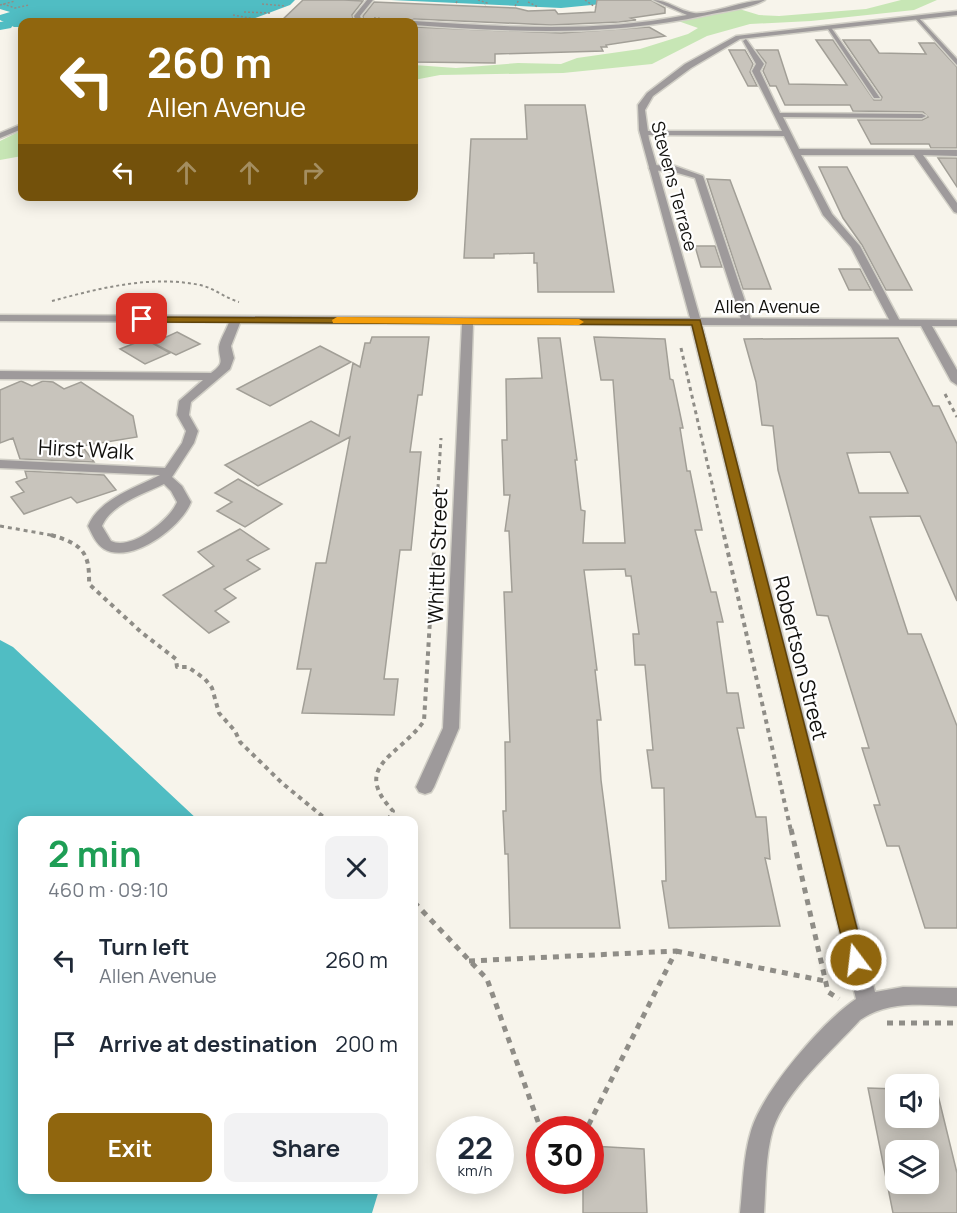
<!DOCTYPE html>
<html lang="en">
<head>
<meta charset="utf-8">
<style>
  body { margin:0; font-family:Manrope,sans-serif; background:#f2f2f3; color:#1f2937; height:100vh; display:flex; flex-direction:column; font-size:22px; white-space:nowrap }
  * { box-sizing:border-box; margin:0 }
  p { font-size:20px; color:#747a83 }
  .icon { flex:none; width:33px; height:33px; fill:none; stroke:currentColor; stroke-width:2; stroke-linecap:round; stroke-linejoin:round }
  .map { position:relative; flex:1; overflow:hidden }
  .details { position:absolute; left:18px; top:816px; width:400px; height:378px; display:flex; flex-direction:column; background:#fff; border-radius:12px; box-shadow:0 3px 15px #0003 }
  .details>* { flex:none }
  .guide { position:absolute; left:18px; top:18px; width:400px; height:183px; border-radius:12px; box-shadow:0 3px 15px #0003; background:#90660e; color:#fff; overflow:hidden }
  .tools { position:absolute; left:885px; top:1074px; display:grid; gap:12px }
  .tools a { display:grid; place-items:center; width:54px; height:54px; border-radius:12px; background:#fff; box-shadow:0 3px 15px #0003; font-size:30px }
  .speed { position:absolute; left:436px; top:1116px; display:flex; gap:12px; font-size:30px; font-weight:700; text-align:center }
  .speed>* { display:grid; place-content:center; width:78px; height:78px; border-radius:50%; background:#fff; box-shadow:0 3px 15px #0003; line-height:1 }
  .speed small { font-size:15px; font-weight:400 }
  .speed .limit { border:9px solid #d22; background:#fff; color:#111 }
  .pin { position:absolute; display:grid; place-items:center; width:51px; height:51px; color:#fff; margin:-26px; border-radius:12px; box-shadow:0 3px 9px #0006 }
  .me { position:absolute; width:66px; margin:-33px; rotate:345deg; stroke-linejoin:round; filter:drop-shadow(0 0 4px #0008) }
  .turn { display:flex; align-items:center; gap:21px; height:126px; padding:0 30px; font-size:27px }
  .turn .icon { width:78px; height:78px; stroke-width:2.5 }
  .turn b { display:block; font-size:42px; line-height:51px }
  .lanes { display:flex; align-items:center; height:57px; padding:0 30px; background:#0003; justify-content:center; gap:30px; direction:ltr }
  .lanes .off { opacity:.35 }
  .round { display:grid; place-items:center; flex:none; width:63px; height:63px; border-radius:12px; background:#f2f2f3 }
  .head { display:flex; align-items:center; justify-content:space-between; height:102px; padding:0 30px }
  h1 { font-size:36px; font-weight:700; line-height:45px; color:#1e9e55 }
  .primary-button { display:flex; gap:12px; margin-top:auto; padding:12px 30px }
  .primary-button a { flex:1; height:69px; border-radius:12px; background:#90660e; color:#fff; font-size:24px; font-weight:700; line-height:69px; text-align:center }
  .primary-button a+a { background:#f2f2f3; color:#1f2937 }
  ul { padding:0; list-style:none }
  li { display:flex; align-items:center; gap:18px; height:84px; padding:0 30px }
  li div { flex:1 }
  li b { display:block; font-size:22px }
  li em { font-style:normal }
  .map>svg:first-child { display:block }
  .green { fill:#c7e6b5 }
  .water { fill:#50bdc3 }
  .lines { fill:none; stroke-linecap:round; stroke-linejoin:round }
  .canal { fill:#50bdc3; fill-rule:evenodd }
  .building { fill:#c8c4bc; stroke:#a29f97; stroke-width:1.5; fill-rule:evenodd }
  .service-casing { stroke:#d2d0c7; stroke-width:3 }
  .minor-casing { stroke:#d2d0c7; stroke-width:3 }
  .path-far4 { stroke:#8f8d87; stroke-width:1.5; stroke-dasharray:2 2; stroke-linecap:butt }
  .path-far3 { stroke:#8f8d87; stroke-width:2; stroke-dasharray:3 3; stroke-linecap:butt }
  .path-far2 { stroke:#8f8d87; stroke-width:3; stroke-dasharray:4 4; stroke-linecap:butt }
  .path-far1 { stroke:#8f8d87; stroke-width:4; stroke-dasharray:4.5 4.5; stroke-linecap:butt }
  .path { stroke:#8f8d87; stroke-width:5; stroke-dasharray:6 6; stroke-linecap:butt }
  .service { fill:#9e9a9b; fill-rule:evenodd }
  .minor { fill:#9e9a9b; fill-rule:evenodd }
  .route { fill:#90660e; stroke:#5e4209; stroke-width:1.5 }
  .slow { fill:#f59e0b }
  .labels { text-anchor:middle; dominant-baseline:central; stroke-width:4.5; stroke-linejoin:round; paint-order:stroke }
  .far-street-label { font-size:18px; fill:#11100d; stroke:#fff }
  .street-label { font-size:21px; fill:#11100d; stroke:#fff }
</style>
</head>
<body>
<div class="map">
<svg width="957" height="1213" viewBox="0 0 957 1213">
  <rect width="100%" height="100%" fill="#f7f4eb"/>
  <path class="green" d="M901,0H937L914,10L811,21L750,24L707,36L652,64L563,73L440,75L414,80V65L456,68L518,63L561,64L577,58L640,49L688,34L698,28L678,21L736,8L759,15L779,16L866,9Z
    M22,130V156L0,160V141Z"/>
  <path class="water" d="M0,0H295L290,5L245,22H22V27H14L0,20V15L10,12L0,9Z
    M391,0H643L561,8Z
    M0,640L13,647L198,820H22V1190H379L372,1213H0Z"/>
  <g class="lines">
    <path class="canal" d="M7,21L13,25L11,28L0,30V22Z"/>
  </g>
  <path class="building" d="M303,0H344L363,1L352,15L354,22H280Z
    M597,0H651L665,8V13L631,18L636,20L619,22L551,25L414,19L409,22H364L363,16L374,2L516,8L528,11L555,10L558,14L595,12Z
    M414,27L561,33L649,27L665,36L606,45L607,47H601L603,51L495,54V63L414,62Z
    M816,40H833L874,100H881L882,97L843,40H870L879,53L926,54L919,43H935L957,67V148H931L929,144H871L858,120H922L928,117L923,112L853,111L850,105H785L776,86H770L763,71L766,63L756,50H778L789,84L847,85Z
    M729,50H745L753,64L750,72L757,86H748Z
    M525,105H585L614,292H538L537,263H534V253L494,254V258H464L471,139H527Z
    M938,158H957V187Z
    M819,167H847L912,290H886L862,245L843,218Z
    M707,179L730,180L771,289H743Z
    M695,246H715L722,267H701Z
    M839,269H860L871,290H849Z
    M177,332L200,344L176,355L153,343Z
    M372,337H429L422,395H418L410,452H421L411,550H400L384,679H398L394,715L302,713L311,669H297L316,563H326L350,437L258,486L225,465L311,421L339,436L353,363L360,367L365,343H370Z
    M594,337L665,339L670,379L673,380L683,428H680L687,471H690L702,530H695L711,592H716L723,622H717L727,693H738L744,728H737L756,817H766L770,859L765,858L780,926L669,928L662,881H666L664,788H652L647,750H653L645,665H635L633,634H639L631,576H626L625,569L584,570L597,670H595L601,720H597L601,780L620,928H510L508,854H505L503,811H506L505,742H510L504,592H512L509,531H505L510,495H504L502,440H507L506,379L542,378L538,338H560L577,460H575L581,510L585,511L583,543H625L613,380H601Z
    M898,338L933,406H939L957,444V601L920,516L870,517L908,634H921L957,726V928H925L899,846H887L874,805H880L862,748H869L828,616L817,615L778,470L773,426L762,425L756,382L744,339ZM890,452L908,493H859L847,453Z
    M145,339L170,353L145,364L120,349Z
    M320,346L351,362L270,406L237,389Z
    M21,381L32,386L43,381L53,382L64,389L81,382L133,416L137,437L82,446L94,462L20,459L13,438L0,443V390Z
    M25,471L104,475L116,490L77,503L71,497L24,514L11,497L24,492L16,482L27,478Z
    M238,479L282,504L245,527L217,511L232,502L215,493Z
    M240,529L269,549L247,560L260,569L224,589L236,598L215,611L229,622L209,633L163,595L214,566L198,552Z
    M868,1088L896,1089V1118H928V1090L937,1091L957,1173V1213H893ZM896,1150H928V1184H896Z
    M591,1146L644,1149L647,1213H583V1180H591Z"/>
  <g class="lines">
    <defs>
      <path id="service" d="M914,17H918L957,59V65Z
        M826,26H830L880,98H874Z
        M746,39L764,64L760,71L780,113L922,114L926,116L922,118L783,117L799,149L957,150V156L923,155L957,203V213L954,212L914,155H801L832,214L860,246L901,323L900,325H892L851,247L823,215L784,136L644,135L640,133L644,131H782L752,71L756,64L743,41Z
        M653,165L675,166L703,176L752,322L751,324L742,322L695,178L674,172L650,170L649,168Z"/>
      <path id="minor" d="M367,0H373L360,16L362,22H356L354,16Z
        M653,0C668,0 679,11 694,13C710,15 744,0 765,0C749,9 726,11 707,15C608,37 515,32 414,25V22H411L414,21C506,27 596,33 687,15Z
        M957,11V15L740,39L691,68L653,96L645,110L649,139L700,318L957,320V326H932L957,370V385L951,381L921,326L702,325L875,992L903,987L957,988V1006C923,1005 889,1000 860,1020C833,1050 786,1090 773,1129C765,1156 766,1186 764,1213H740C743,1186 743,1157 751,1131C762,1092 823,1021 856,999L691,325L473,324L459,728L434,787L431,792L425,794L419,792L416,787L443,728L462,324L240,323L231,346L234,358L230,369L191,402L189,415L198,431L194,443L172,477L182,486L191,502C182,527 131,565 104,549C96,544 92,534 88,526C99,499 135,488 160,475L0,468V460L165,468L182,443L186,431L177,415L179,401L203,380L0,379V371L211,373C226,362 219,361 219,347C220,339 227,329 229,322L0,321V315L690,318L639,130L638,105L647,93L685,64L736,36ZM164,484L171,491L177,502C170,520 131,551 111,541L102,526C111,504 144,494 164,484Z
        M22,124V129L0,138V133Z"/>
    </defs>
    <use href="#service" class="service-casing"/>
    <use href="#minor" class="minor-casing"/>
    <path class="path-far4" d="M478,0L487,3L485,5
      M585,0L595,7
      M528,2L538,7
      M456,3L458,0
      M3,4L15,8L29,5
      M262,4L286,6
      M0,5L15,1
      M515,6L519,0
      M244,12L270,13
      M233,15L255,19
      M374,18L399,20
      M218,21L227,22"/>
    <path class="path-far3" d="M52,301C100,288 151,275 200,285C214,288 225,298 239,302"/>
    <path class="path-far2" d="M681,348L724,536
      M945,394L957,417
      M0,526L56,536
      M435,536L441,438"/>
    <path class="path-far1" d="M51,535C82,544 90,552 89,584L141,632L176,659L177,667H188L205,679L212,688L219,713L235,731L240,742L282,783L327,820
      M724,535L791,831
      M388,820L393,811C351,766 398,757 424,721L435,535"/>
    <path class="path" d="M791,829L828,992L839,999
      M414,902L487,979L541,1130
      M676,951L825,981
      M469,961L676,951L586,1130
      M887,1023H957"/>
    <use href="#service" class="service"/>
    <use href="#minor" class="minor"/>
  </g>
  <path class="route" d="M138,317L700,320L865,960L863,965L856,968L850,965L847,960L692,325L142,322L137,319Z"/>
  <path class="slow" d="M337,317L579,319L584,322L579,325L333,323L332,320Z"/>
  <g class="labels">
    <g class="far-street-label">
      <text transform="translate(675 186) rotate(75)">Stevens Terrace</text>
      <text x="767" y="306">Allen Avenue</text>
    </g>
    <g class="street-label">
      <text transform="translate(86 449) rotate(3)">Hirst Walk</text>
      <text transform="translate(437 556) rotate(-88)">Whittle Street</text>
      <text transform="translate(801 658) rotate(76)">Robertson Street</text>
    </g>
  </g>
</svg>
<div class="tools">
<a><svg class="icon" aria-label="sound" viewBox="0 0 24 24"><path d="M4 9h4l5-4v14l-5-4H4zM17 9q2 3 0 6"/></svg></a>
<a><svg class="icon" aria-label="layers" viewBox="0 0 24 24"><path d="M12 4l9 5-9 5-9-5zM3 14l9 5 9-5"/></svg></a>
</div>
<div class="speed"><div>22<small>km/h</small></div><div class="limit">30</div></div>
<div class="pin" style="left:142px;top:319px;background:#d93025"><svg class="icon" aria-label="arrive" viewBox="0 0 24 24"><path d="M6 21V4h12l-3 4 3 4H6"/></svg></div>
<svg class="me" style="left:856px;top:960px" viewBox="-20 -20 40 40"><circle r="17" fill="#90660e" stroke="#fff" stroke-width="3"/><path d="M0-11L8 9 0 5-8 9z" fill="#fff"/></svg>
<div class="guide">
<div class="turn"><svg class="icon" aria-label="left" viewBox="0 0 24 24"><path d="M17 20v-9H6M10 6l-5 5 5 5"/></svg><div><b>260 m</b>Allen Avenue</div></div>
<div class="lanes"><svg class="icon" aria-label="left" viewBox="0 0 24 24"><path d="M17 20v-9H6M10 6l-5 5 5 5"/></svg><svg class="icon off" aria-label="ahead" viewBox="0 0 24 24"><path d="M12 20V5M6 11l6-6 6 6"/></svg><svg class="icon off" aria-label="ahead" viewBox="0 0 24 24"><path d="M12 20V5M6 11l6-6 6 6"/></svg><svg class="icon off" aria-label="right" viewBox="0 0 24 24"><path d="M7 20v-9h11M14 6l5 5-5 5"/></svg></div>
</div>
<section class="details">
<div class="head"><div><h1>2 min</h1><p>460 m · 09:10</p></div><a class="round"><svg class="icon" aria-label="close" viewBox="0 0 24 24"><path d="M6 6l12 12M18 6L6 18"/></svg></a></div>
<ul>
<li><svg class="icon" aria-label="left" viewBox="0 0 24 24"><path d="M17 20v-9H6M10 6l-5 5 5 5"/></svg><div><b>Turn left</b><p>Allen Avenue</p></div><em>260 m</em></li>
<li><svg class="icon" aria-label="arrive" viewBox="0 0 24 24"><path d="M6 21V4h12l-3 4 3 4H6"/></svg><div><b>Arrive at destination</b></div><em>200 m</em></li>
</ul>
<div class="primary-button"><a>Exit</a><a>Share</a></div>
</section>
</div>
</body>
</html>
